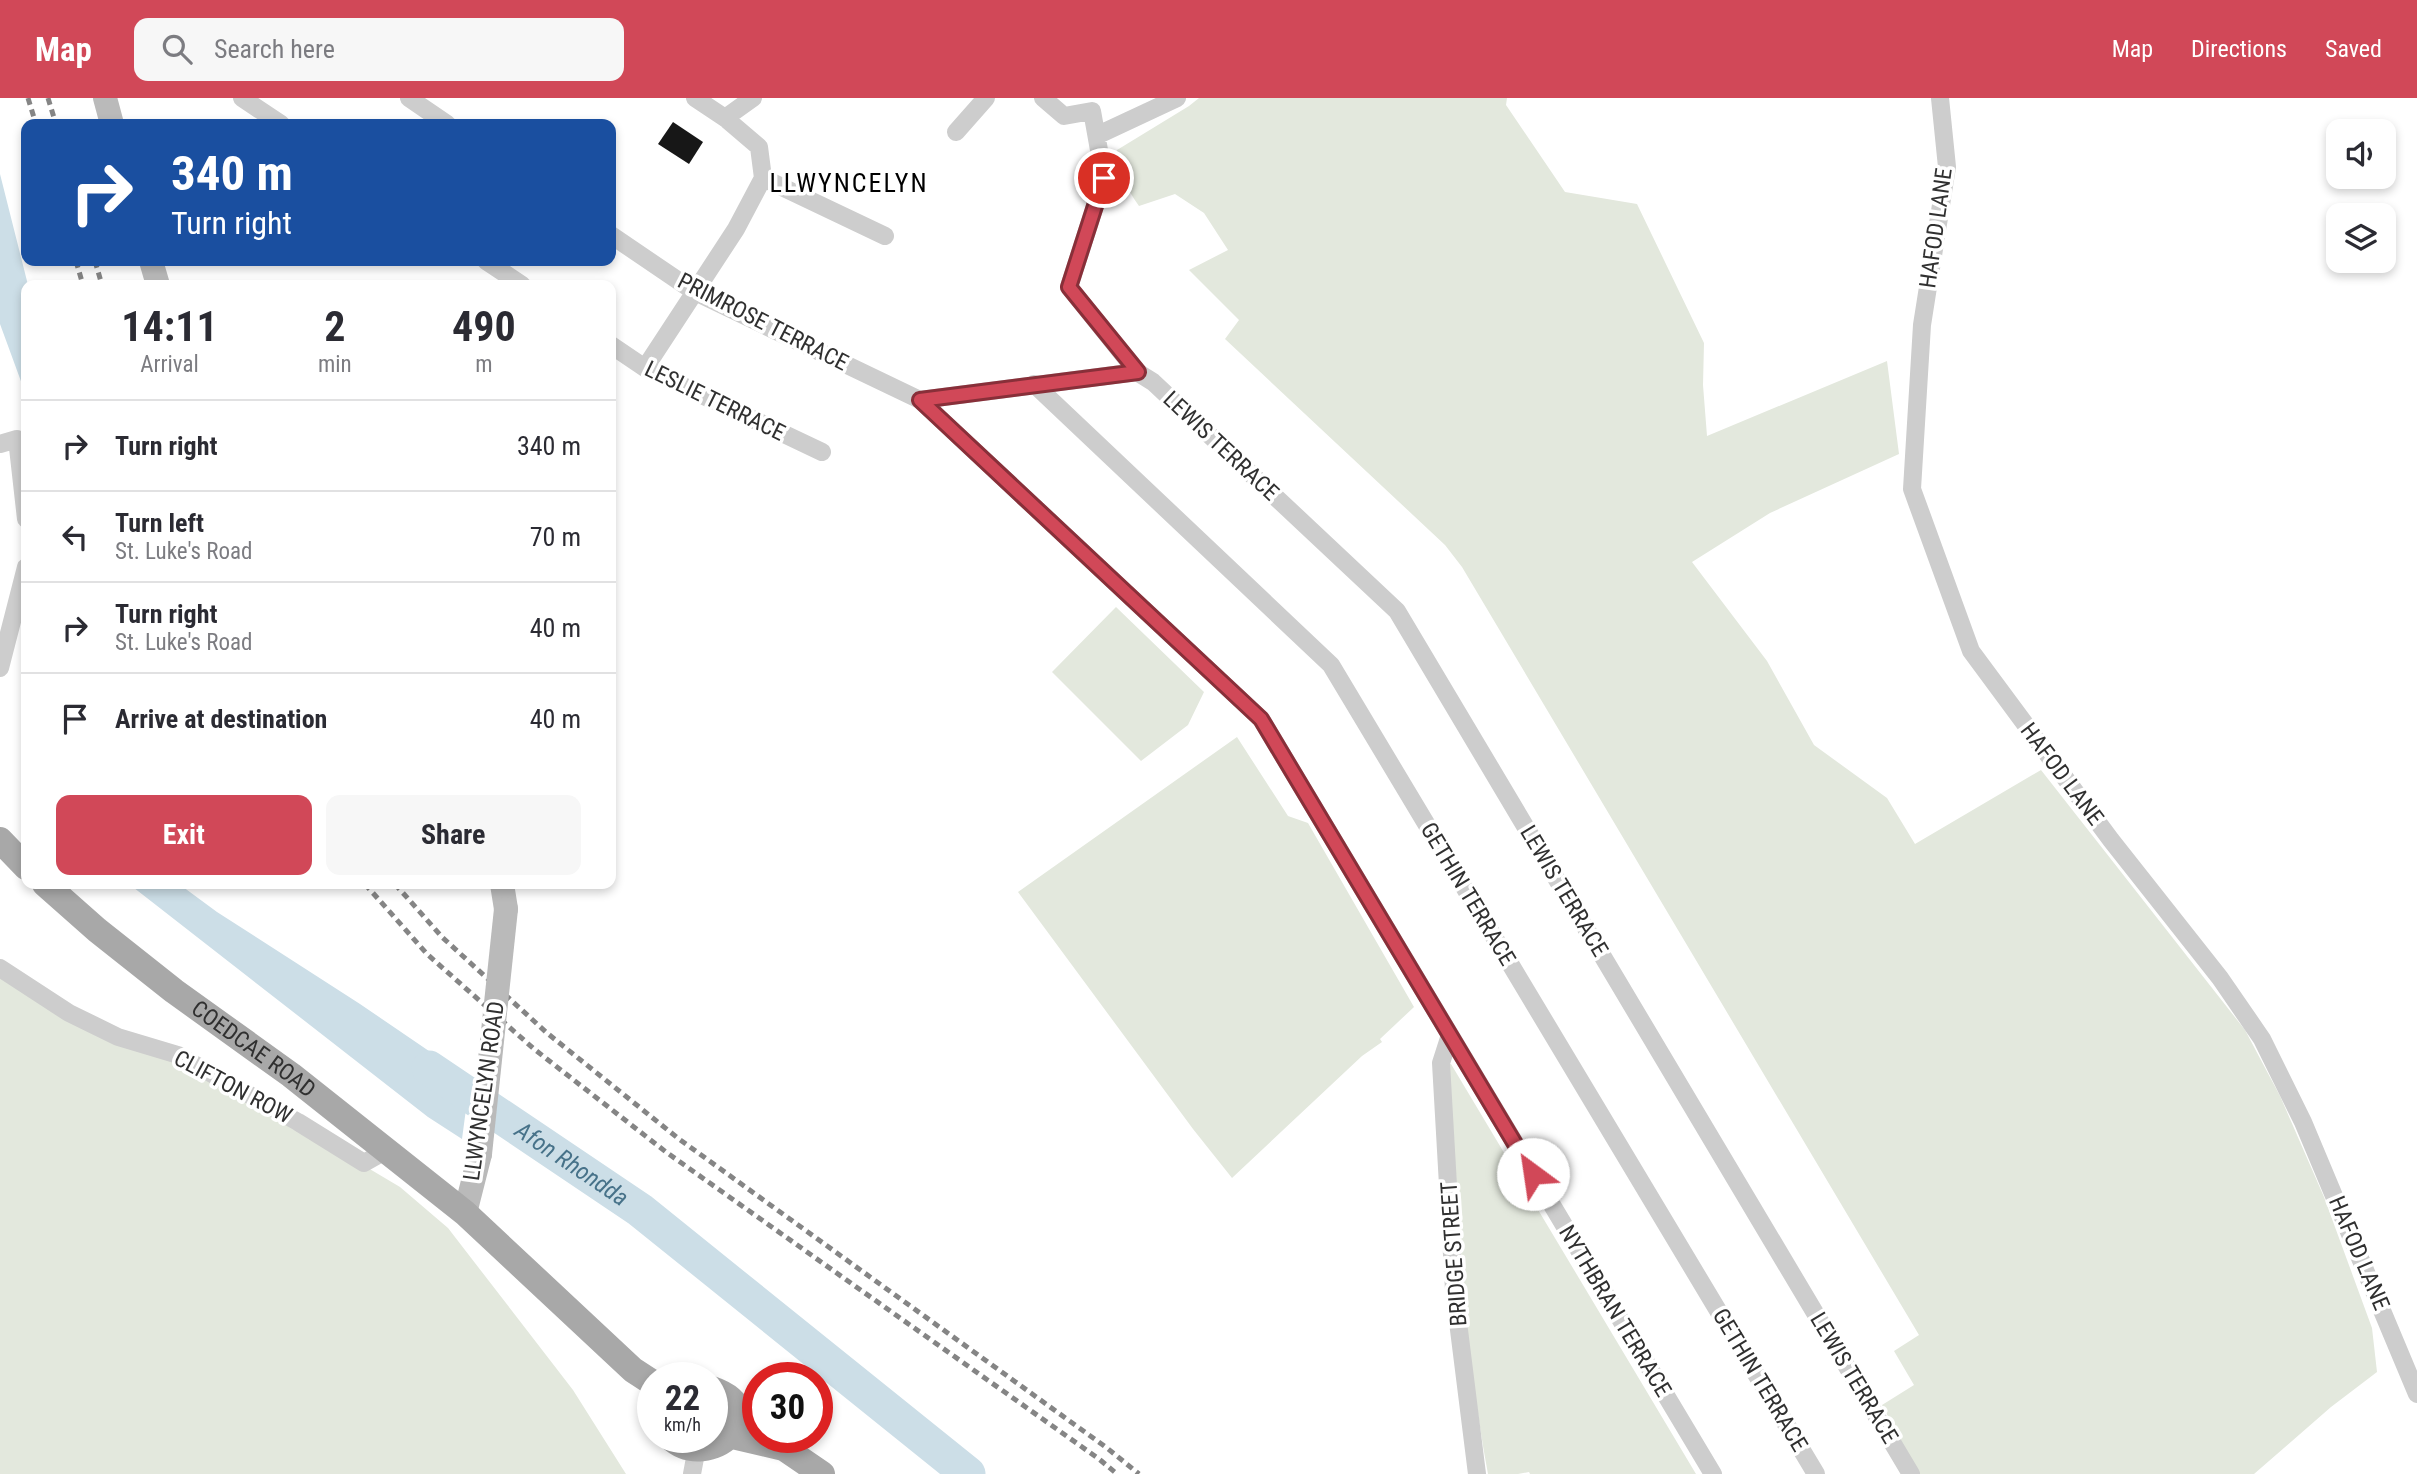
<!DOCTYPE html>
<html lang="en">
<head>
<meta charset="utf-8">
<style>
  body { margin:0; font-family:"Roboto Condensed",sans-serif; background:#f7f7f7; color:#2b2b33; height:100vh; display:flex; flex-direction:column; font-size:26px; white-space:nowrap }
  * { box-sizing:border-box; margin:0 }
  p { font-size:23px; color:#7c7c81 }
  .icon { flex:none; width:38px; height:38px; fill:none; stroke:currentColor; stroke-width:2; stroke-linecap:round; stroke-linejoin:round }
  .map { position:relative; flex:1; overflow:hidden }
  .drawer { position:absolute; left:21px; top:182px; width:595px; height:609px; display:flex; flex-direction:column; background:#fff; border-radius:14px; box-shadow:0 4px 10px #0003 }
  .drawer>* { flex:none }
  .top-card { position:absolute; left:21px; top:21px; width:595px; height:147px; border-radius:14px; box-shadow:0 4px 10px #0003; background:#1a4fa0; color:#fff; overflow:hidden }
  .buttons { position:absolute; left:2326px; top:21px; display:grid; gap:14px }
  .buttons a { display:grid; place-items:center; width:70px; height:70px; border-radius:14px; background:#fff; box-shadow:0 4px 10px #0003; font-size:35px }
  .speed { position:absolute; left:637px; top:1264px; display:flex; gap:14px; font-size:35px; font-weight:700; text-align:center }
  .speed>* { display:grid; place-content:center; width:91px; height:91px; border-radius:50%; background:#fff; box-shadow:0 4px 10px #0003; line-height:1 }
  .speed small { font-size:18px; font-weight:400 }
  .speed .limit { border:10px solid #d22; background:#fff; color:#111 }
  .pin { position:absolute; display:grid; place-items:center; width:60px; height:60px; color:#fff; margin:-30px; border:4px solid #fff; border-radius:50%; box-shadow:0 2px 7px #0007 }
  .me { position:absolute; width:77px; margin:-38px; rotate:329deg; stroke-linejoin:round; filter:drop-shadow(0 0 5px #0008) }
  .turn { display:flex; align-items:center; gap:24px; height:147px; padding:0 35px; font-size:32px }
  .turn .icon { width:91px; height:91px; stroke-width:2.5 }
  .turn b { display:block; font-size:49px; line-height:60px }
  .eta { display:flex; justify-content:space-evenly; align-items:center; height:119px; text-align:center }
  .eta b { font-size:42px; font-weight:700; line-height:49px }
  .cta { display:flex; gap:14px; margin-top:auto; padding:14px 35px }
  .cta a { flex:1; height:80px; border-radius:14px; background:#d14858; color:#fff; font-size:28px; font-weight:700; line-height:80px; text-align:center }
  .cta a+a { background:#f7f7f7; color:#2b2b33 }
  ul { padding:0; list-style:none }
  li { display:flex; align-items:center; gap:21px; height:91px; padding:0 35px; border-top:2px solid #e1e1e2 }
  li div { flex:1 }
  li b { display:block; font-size:26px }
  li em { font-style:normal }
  header { display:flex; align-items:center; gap:42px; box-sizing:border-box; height:98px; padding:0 35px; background:#d14858; color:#fff }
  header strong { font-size:33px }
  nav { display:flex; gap:38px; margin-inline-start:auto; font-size:24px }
  .search { width:490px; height:63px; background:#f7f7f7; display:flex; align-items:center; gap:18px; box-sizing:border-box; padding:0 24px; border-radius:14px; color:#7c7c81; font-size:26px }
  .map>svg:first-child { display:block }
  .green { fill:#e3e8dd }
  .water { fill:#ccdee7 }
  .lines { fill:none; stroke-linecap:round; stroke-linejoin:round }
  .river { stroke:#ccdee7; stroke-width:35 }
  .building { fill:#171717 }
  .street { stroke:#cdcdcd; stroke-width:18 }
  .secondary { stroke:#bababa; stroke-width:24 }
  .primary { stroke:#a8a8a8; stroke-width:26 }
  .rail { stroke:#858585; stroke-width:5; stroke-dasharray:7 5; stroke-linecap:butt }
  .secondary-bridge { stroke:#bababa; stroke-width:24 }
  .route-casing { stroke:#882f39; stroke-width:18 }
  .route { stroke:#d14858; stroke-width:12 }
  .labels { text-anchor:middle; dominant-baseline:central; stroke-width:7; stroke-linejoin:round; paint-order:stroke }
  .street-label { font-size:23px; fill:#303030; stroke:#fff }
  .water-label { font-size:24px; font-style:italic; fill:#477289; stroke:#fff }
  .quarter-label { font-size:26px; letter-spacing:2px; fill:#000; stroke:#fff }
</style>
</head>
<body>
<header>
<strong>Map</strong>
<div class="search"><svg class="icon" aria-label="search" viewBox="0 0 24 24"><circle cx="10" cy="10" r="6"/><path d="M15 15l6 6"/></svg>Search here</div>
<nav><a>Map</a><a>Directions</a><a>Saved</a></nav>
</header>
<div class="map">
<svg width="2417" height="1376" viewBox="0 0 2417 1376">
  <rect width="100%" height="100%" fill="#fff"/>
  <path class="green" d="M1199,0H1507L1506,7L1565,94L1637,106L1704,245L1703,287L1707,338L1887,263L1899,356L1770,415L1692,464L1767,563L1814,647L1887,700L1915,746L2041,672L2245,932L2280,998L2324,1099L2372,1230L2377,1274L2331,1309L2254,1376H1918L1882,1307L1914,1287L1894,1253L1919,1237L1462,469L1445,447L1225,241L1239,222L1189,172L1228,152L1204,115L1175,96L1139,108C1126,90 1119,74 1117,52L1189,8Z
    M1116,509L1204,594L1188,627L1141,663L1052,574Z
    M1237,639L1288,718L1308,725L1414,909L1380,941L1382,944L1362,958L1232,1080L1193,1031L1018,794Z
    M0,870L69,915L178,957L400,1089L448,1130L573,1292L626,1376H0Z
    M1448,966H1451L1696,1376H1530L1529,1374L1518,1376H1488C1463,1241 1456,1103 1448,966Z"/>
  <path class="water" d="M0,76L28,187H26V297L0,226Z
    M129,786H179L217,814L360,906L470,981L462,1041L428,1019Z"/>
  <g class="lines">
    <path class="river" id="s1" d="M429,970L640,1112L968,1376"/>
  </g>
  <path class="building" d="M673,24L703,44L689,66L658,46Z"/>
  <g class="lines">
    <path class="street" d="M242,0L281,26
      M409,0L447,26
      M1043,0L1064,18L1092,13L1104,80L1069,189L1137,274L1153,284L1397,513L1911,1376
      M1940,0L1947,69L1922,227L1912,391L1971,553L2111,742L2220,880L2262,941L2303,1024L2417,1296
      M725,20L753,0
      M956,34L986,0
      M1098,37L1177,0
      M763,80L885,138
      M611,137L695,194L920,302L1261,621L1713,1376
      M486,163L522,187
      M611,247L645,270L822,354
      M645,270L736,131L763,80L759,49L725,20L695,0
      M1034,286L1331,567L1816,1376
      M920,302L1137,274
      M0,346L17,341L26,421
      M0,570L26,469
      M0,870L69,915L118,939L178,957L298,1024L364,1065L387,1052
      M1450,937L1441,965L1454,1192L1477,1376
      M692,1376L695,1360"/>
    <path class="secondary" d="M105,0L112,26
      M151,163L158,187
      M502,786L506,811
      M465,1115L480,1056"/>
    <g class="primary">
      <path d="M0,742L26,769"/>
      <path id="s2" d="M45,786L97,832L174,893L291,977L465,1115L633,1272L653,1285"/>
      <path d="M670,1339C709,1376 777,1313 712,1291"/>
      <path d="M737,1339L784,1350L822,1376"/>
    </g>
    <path class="rail" d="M28,0L36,26
      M48,0L56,26
      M76,163L83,187
      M95,163L102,187
      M365,786L427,856L534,951L666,1054L1099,1361L1117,1376
      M395,786L442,839L547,935L679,1041L1107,1350L1139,1376"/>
    <path class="secondary-bridge" d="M480,1056L506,811"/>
  </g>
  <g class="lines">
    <defs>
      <path id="route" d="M1104,80L1069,189L1138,274L920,302L1261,621L1533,1076"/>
    </defs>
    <use href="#route" class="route-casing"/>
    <use href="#route" class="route"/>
  </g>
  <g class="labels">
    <g class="street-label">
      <text transform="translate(1936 130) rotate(-82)">HAFOD LANE</text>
      <text transform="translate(763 224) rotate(27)">PRIMROSE TERRACE</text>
      <text transform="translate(715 303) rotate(26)">LESLIE TERRACE</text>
      <text transform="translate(1221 348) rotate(43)">LEWIS TERRACE</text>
      <text transform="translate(2062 676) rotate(53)">HAFOD LANE</text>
      <text transform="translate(1564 793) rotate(59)">LEWIS TERRACE</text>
      <text transform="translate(1468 796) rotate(59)">GETHIN TERRACE</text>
      <text stroke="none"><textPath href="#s2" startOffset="266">COEDCAE ROAD</textPath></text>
      <text transform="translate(233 989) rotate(28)">CLIFTON ROW</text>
      <text transform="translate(484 993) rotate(-82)">LLWYNCELYN ROAD</text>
      <text transform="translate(2359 1155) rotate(67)">HAFOD LANE</text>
      <text transform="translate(1454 1156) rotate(-94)">BRIDGE STREET</text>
      <text transform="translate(1615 1213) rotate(59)">NYTHBRAN TERRACE</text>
      <text transform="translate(1854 1280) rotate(59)">LEWIS TERRACE</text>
      <text transform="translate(1760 1282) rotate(59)">GETHIN TERRACE</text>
    </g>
    <g class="water-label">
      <text stroke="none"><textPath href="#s1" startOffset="172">Afon Rhondda</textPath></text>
    </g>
    <g class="quarter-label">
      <text x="849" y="85">LLWYNCELYN</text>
    </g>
  </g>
</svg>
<div class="buttons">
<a><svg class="icon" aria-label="sound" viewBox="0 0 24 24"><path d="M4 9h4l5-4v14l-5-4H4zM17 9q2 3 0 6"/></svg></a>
<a><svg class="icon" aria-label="layers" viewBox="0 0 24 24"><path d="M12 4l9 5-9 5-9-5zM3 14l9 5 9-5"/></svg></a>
</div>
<div class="speed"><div>22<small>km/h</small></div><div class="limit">30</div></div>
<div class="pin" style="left:1104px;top:80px;background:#d93025"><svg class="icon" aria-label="arrive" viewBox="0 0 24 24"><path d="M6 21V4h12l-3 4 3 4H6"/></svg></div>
<svg class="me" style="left:1533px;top:1076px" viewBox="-20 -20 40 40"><circle r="19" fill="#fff"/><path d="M0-13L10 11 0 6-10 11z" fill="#d14858"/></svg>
<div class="top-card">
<div class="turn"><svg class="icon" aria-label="right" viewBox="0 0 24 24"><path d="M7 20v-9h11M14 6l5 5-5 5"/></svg><div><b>340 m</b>Turn right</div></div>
</div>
<section class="drawer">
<div class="eta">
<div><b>14:11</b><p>Arrival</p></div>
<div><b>2</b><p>min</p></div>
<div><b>490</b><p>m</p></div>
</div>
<ul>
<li><svg class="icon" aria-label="right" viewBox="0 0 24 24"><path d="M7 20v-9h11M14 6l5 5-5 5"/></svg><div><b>Turn right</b></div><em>340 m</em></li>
<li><svg class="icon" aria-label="left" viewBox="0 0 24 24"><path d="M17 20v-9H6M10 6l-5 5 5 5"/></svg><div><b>Turn left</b><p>St. Luke's Road</p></div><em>70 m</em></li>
<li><svg class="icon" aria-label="right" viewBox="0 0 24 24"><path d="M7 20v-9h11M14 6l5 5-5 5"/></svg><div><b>Turn right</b><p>St. Luke's Road</p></div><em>40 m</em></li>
<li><svg class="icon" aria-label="arrive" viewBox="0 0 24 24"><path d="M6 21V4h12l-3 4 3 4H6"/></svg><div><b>Arrive at destination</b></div><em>40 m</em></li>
</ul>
<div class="cta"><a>Exit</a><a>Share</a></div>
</section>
</div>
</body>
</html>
